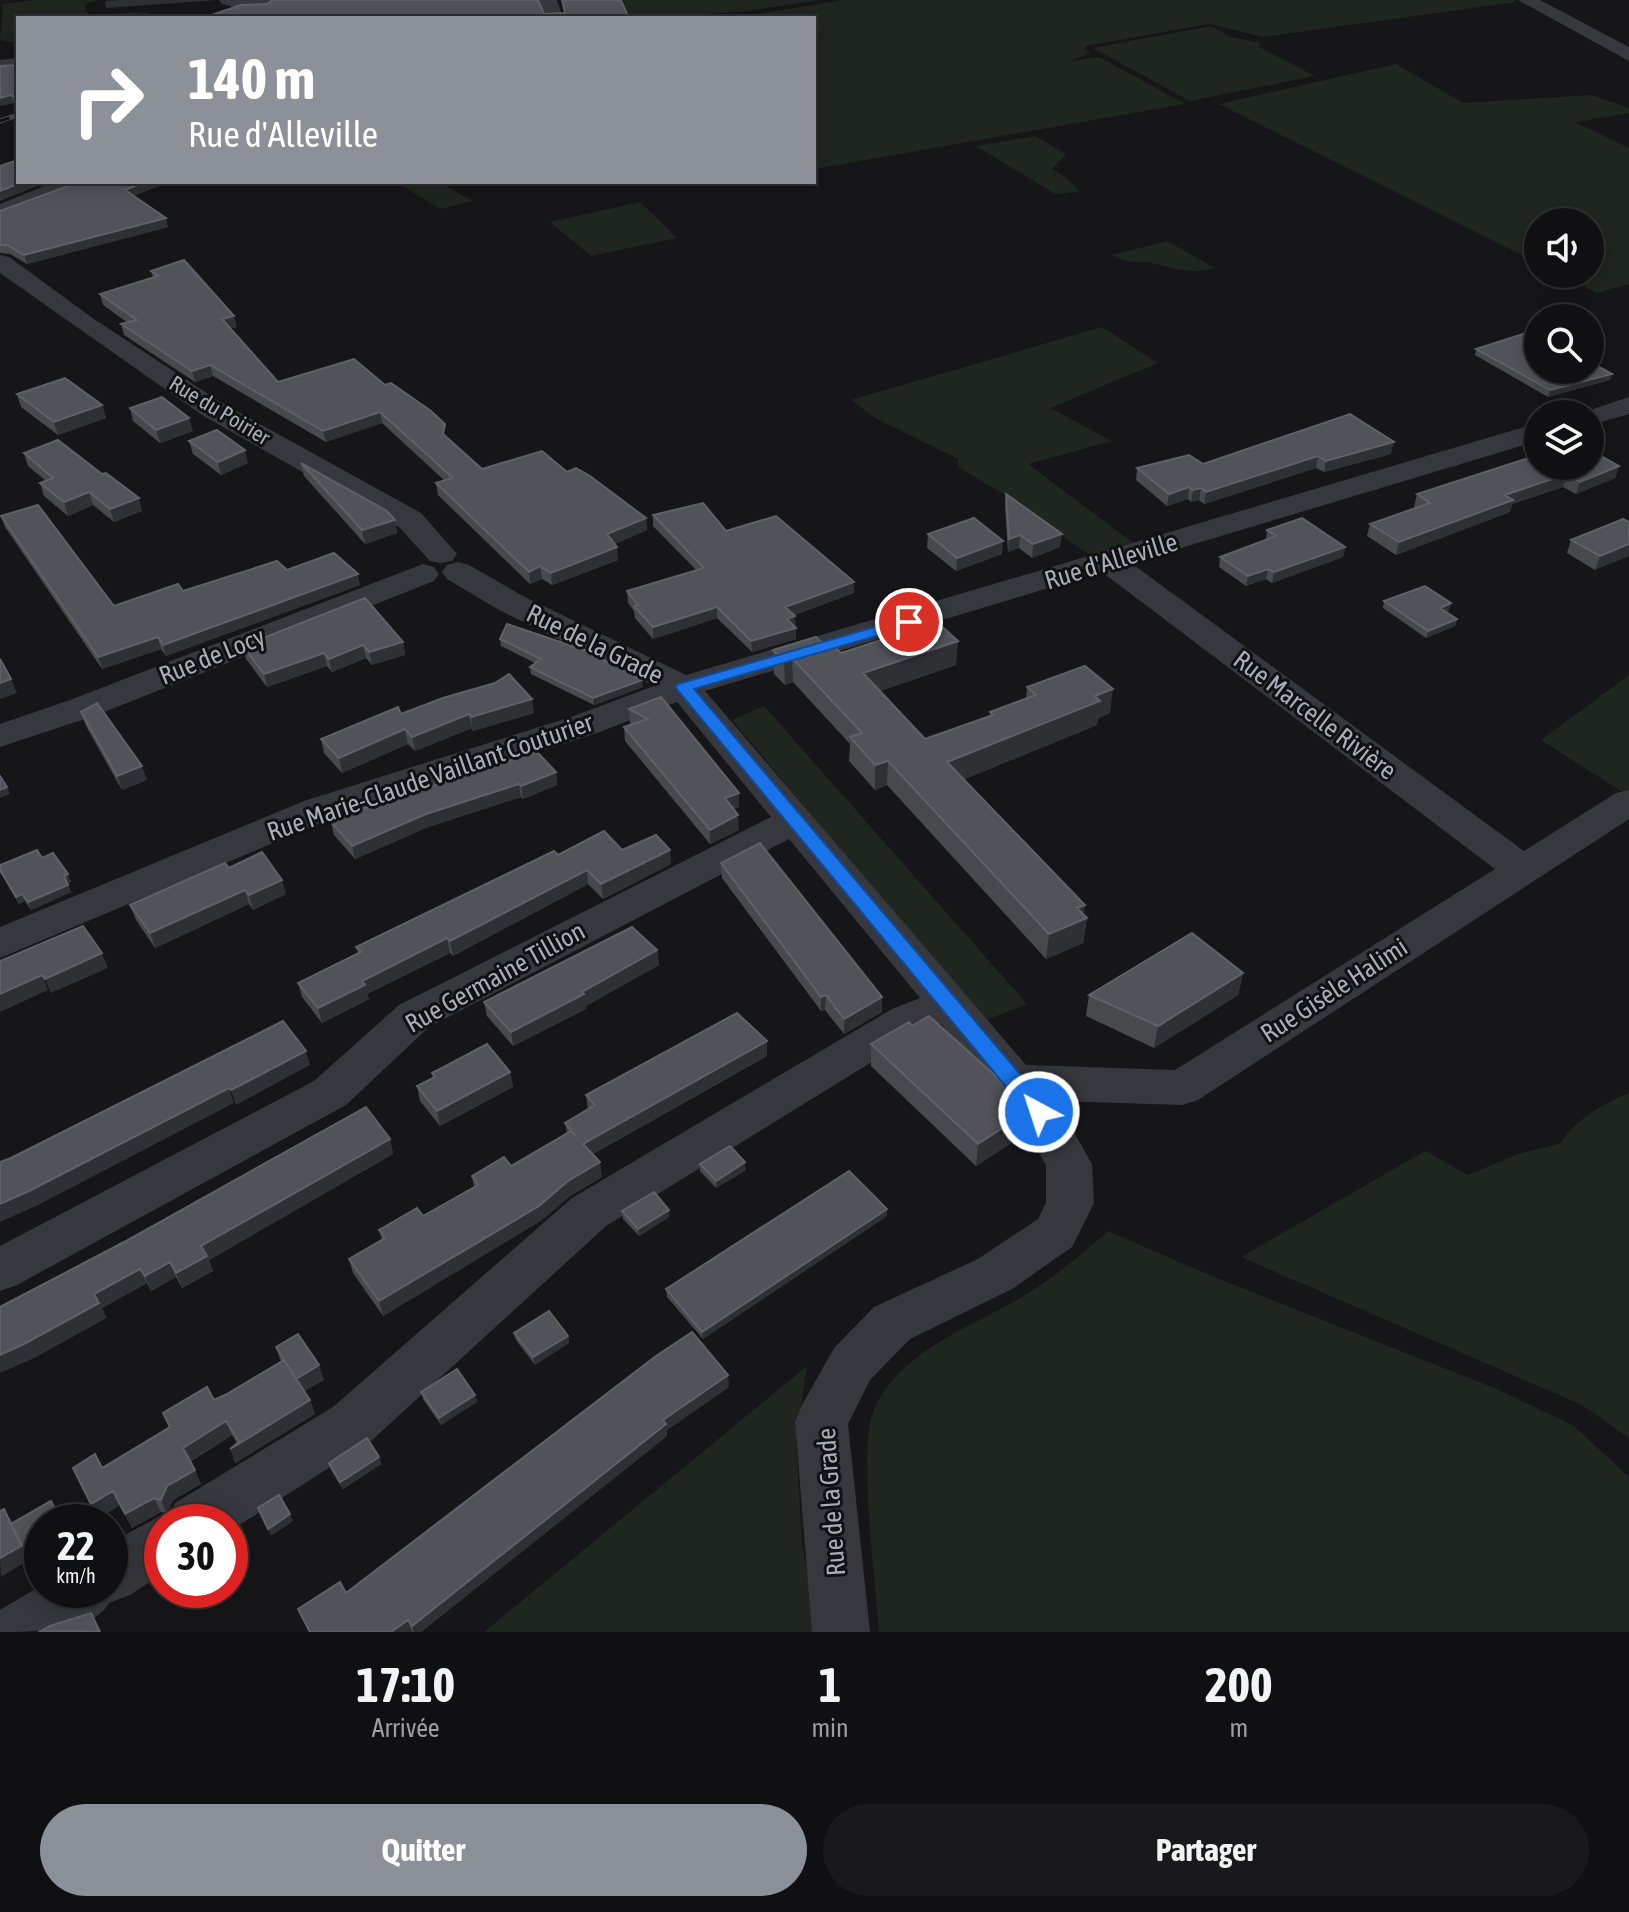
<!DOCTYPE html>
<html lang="fr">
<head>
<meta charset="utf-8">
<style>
  body { margin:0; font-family:"Asap Condensed",sans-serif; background:#19191b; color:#f1f3f6; height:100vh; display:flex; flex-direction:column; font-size:30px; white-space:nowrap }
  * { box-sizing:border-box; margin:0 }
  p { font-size:26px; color:#9c9d9f }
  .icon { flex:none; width:44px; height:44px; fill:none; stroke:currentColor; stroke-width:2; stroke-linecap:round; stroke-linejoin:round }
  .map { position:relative; height:1632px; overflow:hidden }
  .sheet { display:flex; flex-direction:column; background:#101012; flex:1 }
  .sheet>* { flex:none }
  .hud { position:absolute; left:16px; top:16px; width:800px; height:168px; border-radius:0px; box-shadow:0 4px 20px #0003,0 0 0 2px #303032; background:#8c9099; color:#fff; overflow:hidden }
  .fabs { position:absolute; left:1524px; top:208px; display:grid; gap:16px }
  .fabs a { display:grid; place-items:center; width:80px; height:80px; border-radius:50%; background:#101012; box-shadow:0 4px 20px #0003,0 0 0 2px #303032; font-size:40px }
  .speed { position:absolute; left:24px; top:1504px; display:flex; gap:16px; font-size:40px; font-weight:700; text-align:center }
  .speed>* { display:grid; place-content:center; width:104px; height:104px; border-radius:50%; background:#101012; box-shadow:0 4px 20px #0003,0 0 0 2px #303032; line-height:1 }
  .speed small { font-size:20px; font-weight:400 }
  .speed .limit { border:12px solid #d22; background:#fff; color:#111 }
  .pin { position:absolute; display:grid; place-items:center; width:68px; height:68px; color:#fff; margin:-34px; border:4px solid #fff; border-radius:50%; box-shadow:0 2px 8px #0007 }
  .me { position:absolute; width:88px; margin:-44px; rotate:320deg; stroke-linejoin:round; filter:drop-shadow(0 0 6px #0008) }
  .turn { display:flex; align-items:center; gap:28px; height:168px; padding:0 40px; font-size:36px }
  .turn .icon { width:104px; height:104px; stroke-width:2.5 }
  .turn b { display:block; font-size:56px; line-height:68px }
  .eta { display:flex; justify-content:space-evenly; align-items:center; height:136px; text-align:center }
  .eta b { font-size:48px; font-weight:700; line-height:56px }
  .primary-button { display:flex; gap:16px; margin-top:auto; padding:16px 40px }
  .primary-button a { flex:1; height:92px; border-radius:48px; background:#8c9099; color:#fff; font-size:32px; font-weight:700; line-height:92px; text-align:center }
  .primary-button a+a { background:#19191b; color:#f1f3f6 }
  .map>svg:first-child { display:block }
  .green { fill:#1e261f }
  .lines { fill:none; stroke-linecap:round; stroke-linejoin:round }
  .minor { fill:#37383d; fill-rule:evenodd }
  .rail-casing { stroke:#4a4c52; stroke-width:5 }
  .rail { stroke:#111113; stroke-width:3; stroke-dasharray:10; stroke-linecap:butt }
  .wall { fill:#47494d }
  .shaded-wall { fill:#2f3033 }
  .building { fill:#525359; stroke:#5f6168; stroke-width:2 }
  .route { fill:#1a73e8; stroke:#114b97; stroke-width:2 }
  .labels { text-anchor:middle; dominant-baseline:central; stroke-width:6; stroke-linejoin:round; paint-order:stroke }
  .far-street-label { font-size:22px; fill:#a8adb8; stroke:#111113 }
  .street-label { font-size:26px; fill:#a8adb8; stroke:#111113 }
</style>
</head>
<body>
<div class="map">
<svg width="1629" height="1632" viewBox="0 0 1629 1632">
  <rect width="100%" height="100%" fill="#161618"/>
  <path class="green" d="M97,0L85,4V11L93,15L143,12L168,18H18V43L0,40L3,4L35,0Z
    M623,0H820L739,12L631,18Z
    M843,0H1514L1516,2L1263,37L1209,24L1085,46L1089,54L1070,61L1099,57L1185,104L814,169V18H733Z
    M1211,26L1231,37L1260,43L1259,47L1315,76L1190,101L1093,48Z
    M1396,64L1463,103L1591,95L1629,108V113L1575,122L1629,148V284L1597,293L1560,274H1590V222H1538V263L1219,104Z
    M1035,136L1066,154L1052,169L1068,179L1079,192L1055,194L976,146Z
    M396,182H438L473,201L440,209Z
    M640,202L677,238L591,256L550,222Z
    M1167,241L1215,268C1193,274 1178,270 1156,264C1137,259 1133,267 1112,255Z
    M1102,327L1158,363L1050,408L1112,441L1028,464L1133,543L1091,556L1005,495L958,467V459L875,418L851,400Z
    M1629,675V796L1541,740Z
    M764,706L1027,1004L984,1021L732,720Z
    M1629,1092V1438L1582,1405L1241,1257L1425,1151L1468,1175L1518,1154L1560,1144C1576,1118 1602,1106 1629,1092Z
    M1108,1231L1209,1275L1497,1389L1574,1426L1629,1477V1632H879C876,1585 858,1450 873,1412C898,1352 969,1328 1020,1298C1052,1279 1080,1256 1108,1231Z
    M807,1366L796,1439L802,1543L819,1632H484Z"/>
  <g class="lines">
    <path class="minor" d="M219,0H281C264,16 242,9 222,4Z
      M539,0H557L563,18H545Z
      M1518,0H1540L1629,47V61Z
      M18,58V70L0,72V60Z
      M54,182H85L82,187L0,219V204Z
      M0,255L9,257L94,319L222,403L421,513L457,554L452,561L441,563L430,561L399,527L202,415L0,273Z
      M1629,397V414L1590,425V414H1578Z
      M1538,423V441L1131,563L1524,851L1616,793L1629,790V819L1198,1100L1182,1105L1056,1101L1092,1164L1094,1203L1072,1247L1012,1289L910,1339L870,1380L848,1424L870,1632H812L795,1422L802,1405L834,1348L874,1307L978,1259L1038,1219L1046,1203V1165L1023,1125L941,1024L922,1031L606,1226L371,1441L230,1531V1522H162V1574L130,1595L109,1603C94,1632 32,1632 0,1632V1610L42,1585V1590H110V1543L162,1515L169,1518L175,1503L333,1407L572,1198L892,1009L920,998L789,839L429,1027L346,1105L17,1285L0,1291V1246L314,1081L399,1005L771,817L677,702L597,733L330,819L0,958V927L304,801L571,717L654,686L499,610L447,579L442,572L447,565L458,562L469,565L523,596L686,675ZM1102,572L1495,869L1175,1070L1026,1065L705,691Z
      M423,564L434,567L439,574L434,581L94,716L0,747V724L70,700Z"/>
    <defs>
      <path id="rail" d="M0,121L18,115"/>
    </defs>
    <use href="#rail" class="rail-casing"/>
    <use href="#rail" class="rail"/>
  </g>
  <path class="wall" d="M18,60V105L14,103L0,106V66L16,65Z
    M79,182H169L133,196L168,227L27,264L10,254L0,253V211Z
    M151,271L237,327L230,328L278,382L354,359L482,469L567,472L646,518L647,530L614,544L618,560L552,585L542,579L530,584L438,495L436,483L445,481L382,423L326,442L213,376L195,382L124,335L121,324L128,323L103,305L100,294L153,277Z
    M1476,349L1612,374L1610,380L1548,397L1475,355Z
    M17,394L102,405L106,418L58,435L21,407Z
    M130,408L193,431L160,443L133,421Z
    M1350,414L1391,454L1324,472L1316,468L1204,504L1199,500L1191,502L1188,499L1167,506L1136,480L1137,468L1203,464Z
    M189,441L248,463L221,475L193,454Z
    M24,453L142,511L114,522L93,505L68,516L44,496L40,483L46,481L28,466Z
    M301,463L395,520L397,533L365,544L304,476Z
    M1619,466L1615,478L1576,494L1563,487L1512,504L1510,512L1396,555L1367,536L1370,524L1415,508L1414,507L1417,494Z
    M1006,494L1060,547L1032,558L1019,548L1008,552L1005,507Z
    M653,515L726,531L854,593L794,615L795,616L796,639L752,652L717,618L653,639L635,618L634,611L628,603L627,591L696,570L653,526Z
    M1,516L114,606L287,570L360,585L166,656L161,649L102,669L5,527Z
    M1629,522L1595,570L1567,553L1571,540Z
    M1267,530L1345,547L1343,557L1272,583L1266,579L1246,586L1219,567L1220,557L1266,540Z
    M928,534L1002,554L956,571L927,548Z
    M1384,601L1451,603L1449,610L1446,611L1457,619L1455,626L1426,638L1383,608Z
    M500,639L643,687L594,705L531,674L530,667L535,663L501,646Z
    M403,642L405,655L372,665L366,658L332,672L327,666L267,687L246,659L243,646Z
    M828,649L841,653L956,665L880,691L925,739L990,716V712L1026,699L1027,687L1110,713L1098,718L1097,725L964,779L1087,918L1083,943L1046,959L887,785L875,790L849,761L850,744L793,682L785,685L774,674L773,650Z
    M661,697L739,807L734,809L739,830L710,844L625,741L624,727L631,724L630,723L629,709Z
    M81,712L147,780L122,790L86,726Z
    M534,713L473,731L472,728L415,751L408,744L342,773L324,753L321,739L401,714Z
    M556,772L557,785L523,799L521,797L428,827L355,859L334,835L331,822Z
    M622,850L671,864L603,899L588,884L453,956L450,953L367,994L369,999L322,1023L302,997L298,983L358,954L356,947L558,855Z
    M42,858L71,882L67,883L71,892L31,910L25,901L19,904L1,873L0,865Z
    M721,863L882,1012L844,1034L825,1010L821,1011L722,878Z
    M229,868L286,894L253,910L249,904L155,948L136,920L130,905Z
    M657,950L659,965L586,1006V1009L513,1046L487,1016L484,1002Z
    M1243,973L1238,995L1154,1048L1086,1016L1089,995Z
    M912,1026L1025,1134L976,1166L871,1066V1044Z
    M767,1041V1056L593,1154L602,1177L570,1196L542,1220L383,1316L353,1273L349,1259L382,1240L379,1230L423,1216L474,1187L472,1176L511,1166L567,1133L565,1123L588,1109L586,1095Z
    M510,1072L513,1087L440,1126L420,1101L417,1086L433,1078L432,1073Z
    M390,1139L393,1154L209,1260L213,1271L182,1288L176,1277L151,1291L147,1283L102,1308L106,1318L32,1359L0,1307Z
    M700,1164L746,1170L716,1188L700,1171Z
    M622,1211L669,1217L639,1236L623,1219Z
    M887,1216L703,1339L667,1297L666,1289Z
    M514,1333L568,1336L569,1343L535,1365L516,1340Z
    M276,1347L324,1380L304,1391L310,1400L315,1414L235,1463L237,1443L232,1435L190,1462L201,1484L173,1500L167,1514L161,1512L132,1528L120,1505L99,1518L102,1468L169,1427L163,1413L214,1400L227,1394L281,1362Z
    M729,1387L667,1430V1436L421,1632H309L298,1609L346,1593Z
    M421,1392L475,1395L477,1402L441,1425L423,1399Z
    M379,1457L381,1464L343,1489L331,1470L329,1463Z"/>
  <path class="shaded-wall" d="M118,0H217L106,8L105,1Z
    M11,95L14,103L0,106V98Z
    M23,182H47L0,201V191Z
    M145,182H169L127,198L125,190Z
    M166,218L168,227L27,264L24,255Z
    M234,316L237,327L225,330L222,319Z
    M210,365L213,376L195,382L192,371Z
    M1612,374L1610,380L1548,397L1550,390Z
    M102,405L106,418L58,435L54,422Z
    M380,412L382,423L326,442L323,431Z
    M189,418L193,431L160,443L156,430Z
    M1394,442L1391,454L1324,472L1326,461Z
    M245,450L248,463L221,475L218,462Z
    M1318,456L1316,468L1204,504L1206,492Z
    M1619,466L1615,478L1576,494L1580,482Z
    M1567,474L1563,487L1512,504L1510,512L1396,555L1399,542L1505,495Z
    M1189,487L1188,499L1167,506L1169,494Z
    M1201,488L1199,500L1191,502L1193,490Z
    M89,492L93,505L68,516L64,502Z
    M139,498L142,511L114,522L110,509Z
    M646,518L647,530L608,547L607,534Z
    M395,520L397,533L365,544L362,530Z
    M1062,534L1060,547L1032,558L1033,544Z
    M1020,535L1019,548L1008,552L1009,539Z
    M1003,541L1002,554L956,571L957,558Z
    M1629,544V556L1595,570L1600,556Z
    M617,547L618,560L552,585L551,573Z
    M1345,547L1343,557L1272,583L1274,572Z
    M540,566L542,579L530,584L529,572Z
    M1268,569L1266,579L1246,586L1248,576Z
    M358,574L360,585L166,656L163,645Z
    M854,582V593L785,618V607Z
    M1451,603L1449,610L1439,614L1440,608Z
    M717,607V618L653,639V627Z
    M795,616L796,639L752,652L751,641L787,619Z
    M1457,619L1455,626L1426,638L1428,631Z
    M158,637L161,649L102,669L98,657Z
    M958,641L956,665L862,697L863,673Z
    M403,642L405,655L372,665L369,652Z
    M363,645L366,658L332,672L329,659Z
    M324,653L327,666L267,687L264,674Z
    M792,658L793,682L785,685L784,661Z
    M11,679L17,693L0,699V683Z
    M642,680L643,687L594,705L593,698Z
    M1113,689L1110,713L1098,718L1097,725L946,787L947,762Z
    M532,699L534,713L473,731L471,717Z
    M469,714L472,728L415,751L412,737Z
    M405,729L408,744L342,773L339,758Z
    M888,761L887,785L875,790V765Z
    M142,766L147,780L122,790L117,776Z
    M556,772L557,785L523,799L521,786Z
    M519,784L521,797L428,827L355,859L352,846L426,814Z
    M7,787L10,794L0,798V790Z
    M739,793V807L725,812V798Z
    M738,815L739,830L710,844V830Z
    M670,850L671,864L603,899L601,884Z
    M587,870L588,884L453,956L450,941Z
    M68,874L71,882L66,884L64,876Z
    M282,880L286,894L253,910L249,895Z
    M68,885L71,892L31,910L28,902Z
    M245,890L249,904L155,948L150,933Z
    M22,894L25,901L19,904L16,897Z
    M1085,905L1083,920L1087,918L1083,943L1046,959L1049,934L1077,908Z
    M447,938L450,953L367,994L369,999L322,1023L318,1008L362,981Z
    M657,950L659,965L586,1006V1009L513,1046L511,1032Z
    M102,953L108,968L51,993L45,979Z
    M1243,973L1238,995L1154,1048L1158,1026Z
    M42,975L48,990L0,1012V994Z
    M826,995L825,1010L821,1011V997Z
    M882,997V1012L844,1034V1019Z
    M767,1041V1056L585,1158L583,1144Z
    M306,1051L310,1065L236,1105L231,1090Z
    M510,1072L513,1087L440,1126L437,1111Z
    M229,1088L234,1103L36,1206L0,1222V1204Z
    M1027,1112L1025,1134L976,1166L978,1144Z
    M390,1139L393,1154L209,1260L213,1271L182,1288L176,1273L201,1246Z
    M600,1162L602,1177L570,1196L542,1220L383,1316L379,1301L568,1181Z
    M745,1162L746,1170L716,1188V1181Z
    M887,1209V1216L703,1339L702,1332Z
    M669,1210V1217L639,1236L638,1229Z
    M170,1262L176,1277L151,1291L145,1276Z
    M140,1269L147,1283L102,1308L106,1318L32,1359L0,1373V1355L94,1294Z
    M568,1336L569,1343L535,1365L533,1357Z
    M319,1365L324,1380L301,1393L296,1379Z
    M728,1375L729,1387L667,1430V1436L421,1632H414L412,1626L663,1420Z
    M475,1395L477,1402L441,1425L439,1418Z
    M310,1400L315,1414L235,1463L230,1449Z
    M226,1421L232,1435L189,1462L183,1448Z
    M379,1457L381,1464L343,1489L340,1482Z
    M195,1470L201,1484L173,1500L167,1514L161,1500L167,1486Z
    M113,1491L120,1505L99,1518L91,1504Z
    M154,1498L161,1512L132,1528L125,1514Z
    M4,1509L13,1523L29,1560L1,1577L0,1558Z
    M290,1514L293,1521L271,1536L268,1529Z
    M171,1590H185L175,1597Z
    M408,1620L412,1632H391Z"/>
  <path class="building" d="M273,0H538L544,14L565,13L562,0H621L629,18H203L241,5L267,4Z
    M18,60V98L11,95L0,98V66L16,65Z
    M18,160V182H23L0,191V166Z
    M79,182H145L125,190L166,218L24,255L7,245H0V211Z
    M184,260L234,316L222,319L278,382L354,359L385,385L391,383L431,411L445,424L443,434L482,469L542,451L567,472L576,468L590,476L646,518L607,534L617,547L551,573L540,566L529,572L436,483L453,478L380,412L323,431L210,365L192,371L121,324L137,320L100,294L158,276L151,271Z
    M1532,331L1538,334V370H1590V362L1612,374L1550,390L1476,349Z
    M65,378L102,405L54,422L17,394Z
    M162,397L189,418L156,430L130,408Z
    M1350,414L1394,442L1326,461L1318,456L1206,492L1201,488L1193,490L1189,487L1169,494L1137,468L1189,455L1203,464Z
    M217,430L245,450L218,462L189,441Z
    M58,440L102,474L106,473L139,498L110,509L89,492L64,502L40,483L53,478L24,453Z
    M1590,450L1619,466L1580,482L1567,474L1505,495L1513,500L1399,542L1370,524L1430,503L1417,494L1538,455V466H1590Z
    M301,463L387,511L395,520L362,530Z
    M1006,494L1062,534L1033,544L1020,535L1009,539Z
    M703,503L726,531L776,516L854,582L785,607L795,616L787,619L796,628L751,641L717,607L653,627L634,606L638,605L627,591L704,568L653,515Z
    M38,505L114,606L178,584L183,591L277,561L287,570L334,553L358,574L163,645L158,637L98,657L1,516Z
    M974,518L1003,541L957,558L928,534Z
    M1302,518L1345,547L1274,572L1268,569L1248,576L1220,557L1276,536L1267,530Z
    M1623,519L1629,522V544L1600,556L1571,540Z
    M1425,586L1451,603L1440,608L1457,619L1428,631L1384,601Z
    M365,598L403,642L369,652L363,645L329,659L324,653L264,674L243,646Z
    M937,622L958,641L863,673L925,739L993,715L990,712L1036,695L1027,687L1085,666L1113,689L1095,696L1100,701L947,762L1085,905L1077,908L1087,918L1049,934L888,761L875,765L850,737L862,733L792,658L784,661L773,650L816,637L828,649L835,647L841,653Z
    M507,624L587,651L642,680L593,698L530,667L541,659L500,639Z
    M0,659L11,679L0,683Z
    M509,674L532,699L471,717L469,714L412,737L405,729L339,758L321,739L398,707L401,714L443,698L495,683Z
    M661,697L739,793L725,798L738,815L710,830L624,727L648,719L629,709Z
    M97,703L142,766L117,776L81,712Z
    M537,752L556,772L521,786L519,784L426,814L352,846L331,822L364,808Z
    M0,776L7,787L0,790Z
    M604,831L622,850L656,835L670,850L601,884L587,870L450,941L447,938L362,981L365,985L318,1008L298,983L361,952L356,947L554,851L558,855Z
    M760,843L882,997L844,1019L826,995L821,997L721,863Z
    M37,850L42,858L53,853L68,874L64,876L68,885L28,902L22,894L16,897L0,870V865Z
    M262,852L282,880L249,895L245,890L150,933L130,905L225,863L229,868Z
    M83,926L102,953L45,979L42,975L0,994V961Z
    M632,927L657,950L582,992L584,994L511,1032L484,1002Z
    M1192,933L1243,973L1158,1026L1089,995Z
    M737,1013L767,1041L583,1144L600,1162L568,1181L539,1206L379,1301L349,1259L385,1238L379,1230L417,1208L423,1216L478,1185L472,1176L504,1157L511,1166L571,1131L576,1136L565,1123L595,1105L586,1095Z
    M929,1016L1009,1088L1027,1112L978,1144L871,1044L909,1022L912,1026Z
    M283,1021L306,1051L231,1090L229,1088L29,1191L0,1204V1162L11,1158Z
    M487,1044L510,1072L437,1111L417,1086L435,1077L432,1073Z
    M366,1107L390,1139L201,1246L207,1256L176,1273L170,1262L145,1276L140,1269L94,1294L99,1303L24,1344L0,1355V1307L124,1242Z
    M730,1146L745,1162L716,1181L700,1164Z
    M849,1171L887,1209L702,1332L666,1289Z
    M654,1192L669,1210L638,1229L622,1211Z
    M549,1311L568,1336L533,1357L514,1333Z
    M692,1332L728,1375L663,1420L666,1424L412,1626L408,1620L391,1632H310L298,1609L340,1582L346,1593L656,1356Z
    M298,1334L319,1365L296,1379L276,1347Z
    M284,1360L310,1400L230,1449L239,1442L226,1421L183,1448L195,1470L167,1486L161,1500L154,1498L125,1514L113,1491L91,1504L73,1468L95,1454L102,1468L170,1427L163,1413L207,1387L214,1400L227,1394Z
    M457,1369L475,1395L439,1418L421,1392Z
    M367,1438L379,1457L340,1482L329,1463Z
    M279,1495L290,1514L268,1529L258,1508Z
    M51,1501L62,1522H42V1573H37L11,1524Z
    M4,1509L21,1546L0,1558V1511Z
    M162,1518H190L192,1522H162V1572L160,1569Z
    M91,1613L100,1632L41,1631L50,1626Z"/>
  <path class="route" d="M909,617L914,618V625L694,689L1047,1106L1050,1112L1047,1118L1039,1121L1032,1118L675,687L678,684Z"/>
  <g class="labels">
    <g class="far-street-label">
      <text transform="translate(220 410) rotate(31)">Rue du Poirier</text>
    </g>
    <g class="street-label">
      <text transform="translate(1111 561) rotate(-17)">Rue d'Alleville</text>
      <text transform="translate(595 644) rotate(26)">Rue de la Grade</text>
      <text transform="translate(212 656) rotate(-22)">Rue de Locy</text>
      <text transform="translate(1315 715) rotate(37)">Rue Marcelle Rivière</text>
      <text transform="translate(430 777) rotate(-19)">Rue Marie-Claude Vaillant Couturier</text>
      <text transform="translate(495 977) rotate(-29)">Rue Germaine Tillion</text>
      <text transform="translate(1334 990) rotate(-33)">Rue Gisèle Halimi</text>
      <text transform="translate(831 1502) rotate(-94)">Rue de la Grade</text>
    </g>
  </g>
</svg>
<div class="fabs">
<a><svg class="icon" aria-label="sound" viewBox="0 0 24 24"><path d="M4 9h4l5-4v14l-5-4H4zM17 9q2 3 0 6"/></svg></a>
<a><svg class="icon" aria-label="search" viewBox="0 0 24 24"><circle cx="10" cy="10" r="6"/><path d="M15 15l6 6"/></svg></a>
<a><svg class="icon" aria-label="layers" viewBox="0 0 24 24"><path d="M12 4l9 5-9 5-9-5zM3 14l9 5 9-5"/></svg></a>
</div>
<div class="speed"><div>22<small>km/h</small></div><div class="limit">30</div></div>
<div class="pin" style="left:909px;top:622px;background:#d93025"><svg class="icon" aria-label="arrive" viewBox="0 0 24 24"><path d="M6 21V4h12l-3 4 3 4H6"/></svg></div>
<svg class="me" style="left:1039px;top:1112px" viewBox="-20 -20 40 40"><circle r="17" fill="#1a73e8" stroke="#fff" stroke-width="3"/><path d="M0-11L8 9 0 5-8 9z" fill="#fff"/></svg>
<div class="hud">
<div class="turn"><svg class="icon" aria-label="right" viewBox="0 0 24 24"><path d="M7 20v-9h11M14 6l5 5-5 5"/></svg><div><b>140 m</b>Rue d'Alleville</div></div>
</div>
</div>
<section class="sheet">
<div class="eta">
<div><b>17:10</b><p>Arrivée</p></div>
<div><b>1</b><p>min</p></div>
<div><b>200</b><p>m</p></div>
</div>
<div class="primary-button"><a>Quitter</a><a>Partager</a></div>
</section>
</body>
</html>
